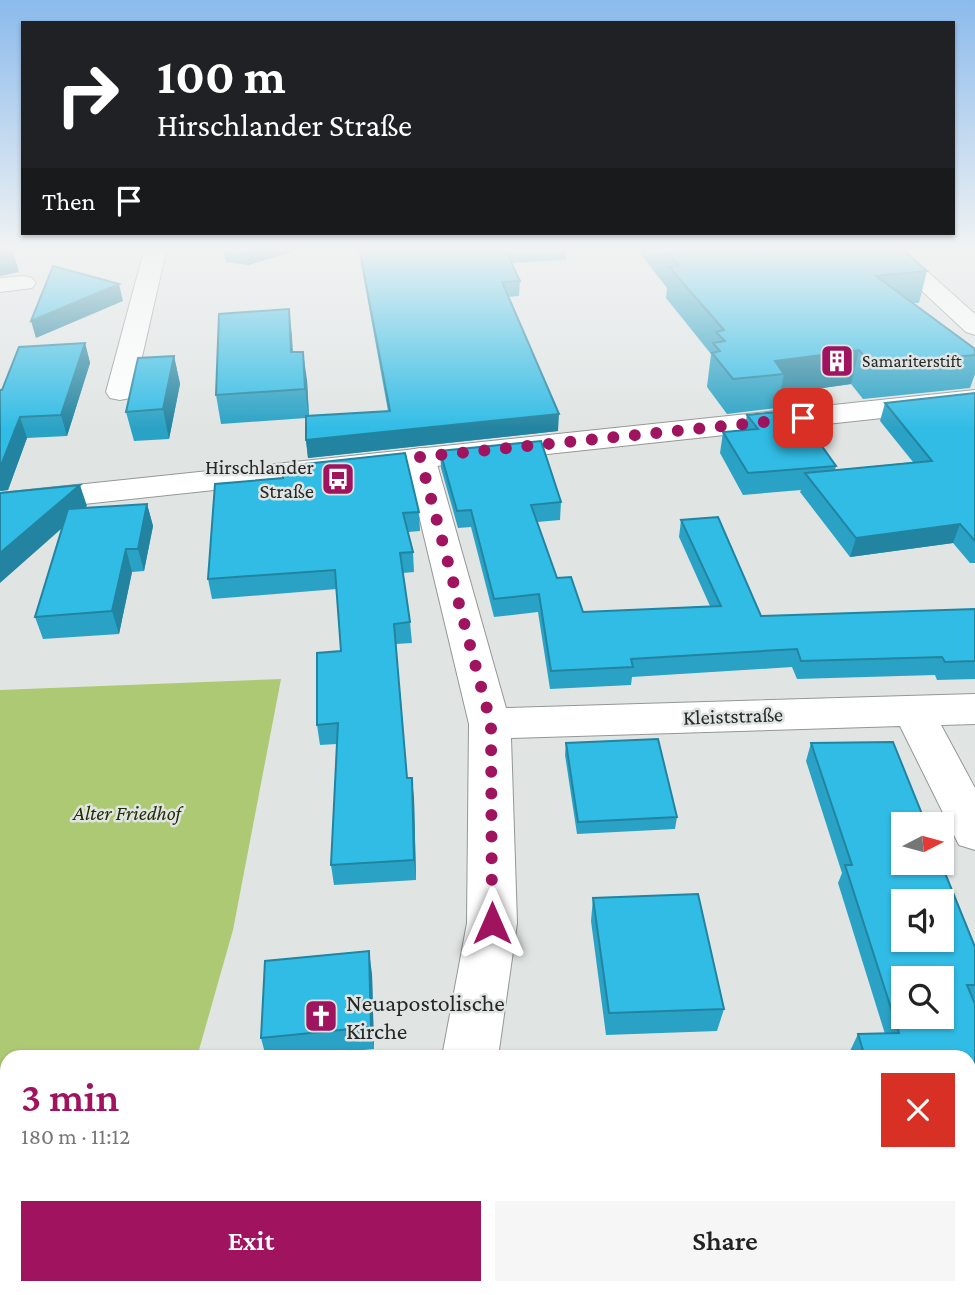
<!DOCTYPE html>
<html lang="en">
<head>
<meta charset="utf-8">
<style>
  body { margin:0; font-family:"Crimson Pro",serif; background:#f6f6f6; color:#222; height:100vh; display:flex; flex-direction:column; font-size:26px; white-space:nowrap }
  * { box-sizing:border-box; margin:0 }
  p { font-size:23px; color:#767676 }
  .icon { flex:none; width:38px; height:38px; fill:none; stroke:currentColor; stroke-width:2; stroke-linecap:round; stroke-linejoin:round }
  .map { position:relative; flex:1; overflow:hidden }
  .panel { position:absolute; left:0px; top:1050px; width:976px; height:245px; display:flex; flex-direction:column; background:#fff; border-radius:21px 21px 0 0; box-shadow:0 2px 5px #0004 }
  .panel>* { flex:none }
  .banner { position:absolute; left:21px; top:21px; width:934px; height:214px; border-radius:0px; box-shadow:0 2px 5px #0004; background:#202124; color:#fff; overflow:hidden }
  .needle { width:46px; rotate:84deg }
  .buttons { position:absolute; left:891px; top:812px; display:grid; gap:14px }
  .buttons a { display:grid; place-items:center; width:63px; height:63px; border-radius:0px; background:#fff; box-shadow:0 2px 5px #0004; font-size:35px }
  .pin { position:absolute; display:grid; place-items:center; width:60px; height:60px; color:#fff; margin:-30px; border-radius:14px; box-shadow:0 4px 10px #0006 }
  .me { position:absolute; width:77px; margin:-38px; rotate:0deg; stroke-linejoin:round; filter:drop-shadow(0 0 5px #0008) }
  .turn { display:flex; align-items:center; gap:24px; height:147px; padding:0 21px; font-size:32px }
  .turn .icon { width:91px; height:91px; stroke-width:2.5 }
  .turn b { display:block; font-size:49px; line-height:60px }
  .then { display:flex; align-items:center; height:66px; padding:0 21px; background:#0003; gap:14px; font-size:26px }
  .round { display:grid; place-items:center; flex:none; width:74px; height:74px; border-radius:0px; background:#f6f6f6 }
  .summary { display:flex; align-items:center; justify-content:space-between; height:119px; padding:0 21px }
  h1 { font-size:42px; font-weight:600; line-height:52px; color:#a0145f }
  .cta { display:flex; gap:14px; margin-top:auto; padding:14px 21px }
  .cta a { flex:1; height:80px; border-radius:0px; background:#a0145f; color:#fff; font-size:28px; font-weight:600; line-height:80px; text-align:center }
  .cta a+a { background:#f6f6f6; color:#222 }
  .map>svg:first-child { display:block }
  .green { fill:#adc974 }
  .lines { fill:none; stroke-linecap:round; stroke-linejoin:round }
  .minor-casing { stroke:#939796; stroke-width:2 }
  .secondary-casing { stroke:#939796; stroke-width:2 }
  .minor { fill:#fff; fill-rule:evenodd }
  .secondary { fill:#fff; fill-rule:evenodd }
  .wall { fill:#2aa2c5 }
  .shaded-wall { fill:#2284a0 }
  .building { fill:#31bce5; stroke:#2284a0; stroke-width:2; fill-rule:evenodd }
  .route { stroke:#a0145f; stroke-width:12; stroke-dasharray:0 21.6 }
  .labels { text-anchor:middle; dominant-baseline:central; stroke-width:5; stroke-linejoin:round; paint-order:stroke }
  .far-poi-label { font-size:18px; fill:#262727; stroke:#e0e5e4; text-anchor:start }
  .poi-label { font-size:21px; fill:#262727; stroke:#e0e5e4; text-anchor:end }
  .street-label { font-size:21px; fill:#262727; stroke:#e0e5e4 }
  .park-label { font-size:21px; font-style:italic; fill:#242f06; stroke:#e0e5e4 }
  .near-poi-label { font-size:24px; fill:#262727; stroke:#e0e5e4; text-anchor:start }
</style>
</head>
<body>
<div class="map">
<svg width="975" height="1295" viewBox="0 0 975 1295">
  <rect width="100%" height="100%" fill="#e0e5e4"/>
  <path class="green" d="M281,679L233,930L197,1057H7V1149L0,1150V690Z"/>
  <g class="lines">
    <defs>
      <path id="minor" d="M145,247H167L134,392L130,398L120,400L110,398L106,392Z
        M875,247H900L975,314V335L966,332Z
        M24,276L32,278L36,283L32,288L0,292V278Z
        M420,448L431,450L435,457L506,708L975,694V724L941,725L975,788V850L959,845L900,726L511,738L517,923L498,1057H442L467,923L469,724L405,457L409,450Z
        M7,1208V1270L0,1271V1209Z
        M399,1288H463L461,1295H397Z"/>
      <path id="secondary" d="M975,390V408L0,513V493Z"/>
    </defs>
    <use href="#minor" class="minor-casing"/>
    <use href="#secondary" class="secondary-casing"/>
    <use href="#minor" class="minor"/>
    <use href="#secondary" class="secondary"/>
  </g>
  <path class="wall" d="M220,247H309L248,265L226,262L224,252L221,251Z
    M358,247H566V260L511,263L520,281L519,296L508,297L558,431L308,458L306,440V418L221,424L216,395L289,309L293,352L307,380L309,416L388,411Z
    M635,247H900L927,271L919,303H913L975,349V374L970,388L863,399L851,384L780,394L777,408L727,414L707,387L711,354L666,298L667,288Z
    M85,343L90,363L67,436L27,438L8,490L0,491V390Z
    M174,356L180,384L169,439L134,441L126,412Z
    M975,393V563H970L953,543L850,557L800,492L801,490L743,495L720,453L723,432L744,430L747,415L836,466L835,470L913,462L880,421L885,403Z
    M440,451L561,502L560,520L537,522L557,578L583,612L710,606L679,537L681,520L761,616L975,609V679L937,680L935,675L797,679L792,667L632,677L631,685L550,689L538,612L494,617L471,527L458,528L441,468Z
    M283,478L419,512L420,531L408,532L413,552L414,572L403,573L410,622L412,643L396,644L407,778L414,798L416,880L334,885L331,865L337,744L320,745L317,725L341,651L337,589L212,599L208,579Z
    M147,504L153,526L144,571L132,572L119,634L43,639L35,617L62,528L0,583L87,506L85,508Z
    M566,743L677,817L675,829L577,834L565,755Z
    M811,743L975,947V1002H974L975,1004V1179H970V1057H852L850,1051L858,1034H885L838,883L842,873L806,761Z
    M593,898L724,1009L717,1031L606,1035L591,921Z
    M372,974L374,1049L292,1057H266L261,1038Z"/>
  <path class="shaded-wall" d="M0,247H12L19,272L0,276Z
    M250,247H309L248,265L246,249Z
    M119,284L123,301L36,338L31,321Z
    M289,309L292,336L294,381L291,352Z
    M85,343L90,363L67,436L61,415Z
    M859,350L851,384L780,394L784,374L775,361Z
    M303,352L307,380L309,418L305,389Z
    M174,356L180,384L169,439L163,409Z
    M559,414L558,431L308,458L306,440Z
    M20,417L27,438L8,490L0,491V468Z
    M80,485L87,506L0,583V553Z
    M147,504L153,526L144,571L138,549Z
    M960,524L953,543L850,557L856,538Z
    M126,549L132,572L119,634L112,611Z
    M412,778L414,798L416,880L414,860Z
    M369,951L372,974L374,1049L371,1027Z
    M301,1288H307V1295H301Z"/>
  <path class="building" d="M359,247H531L505,249L520,281L502,282L559,414L306,440V416L390,411Z
    M663,247H899L927,271L876,276L975,349V355L872,365L859,350L775,361L784,374L733,379L712,353L720,351L713,343L725,341L716,332L724,330L669,267L679,266Z
    M53,266L119,284L31,321Z
    M289,309L291,352H303L305,389L216,395L219,314Z
    M85,343L61,415L20,417L0,468V390H2L19,347Z
    M174,356L163,409L126,412L138,358Z
    M975,393V541L960,524L856,538L805,473L932,461L885,403Z
    M796,410L836,466L748,473L723,432L758,429L747,415Z
    M541,441L561,502L531,505L557,578L571,577L583,612L721,606L681,520L718,517L761,616L975,609V661L945,662L942,657L801,661L797,649L631,659L633,667L551,671L539,594L494,599L471,510L457,511L440,451Z
    M405,453L419,512L403,513L413,552L400,553L410,622L394,624L407,778H412L414,860L331,865L338,723L317,725V653L341,651L335,570L208,579L215,484L283,478V474L305,472V464Z
    M80,485L0,553V493Z
    M147,504L138,549H126L112,611L35,617L68,509Z
    M658,739L677,817L578,822L566,743Z
    M893,742L926,824H903V863H941L975,947V985H967L975,1004V1164H970V1057H865L858,1034L899,1033L845,865H852L811,743ZM903,901H942V940H903ZM903,978H942V1017H903Z
    M698,894L724,1009L609,1013L593,898Z
    M369,951L371,1027L261,1038L265,961Z
    M180,1288H301V1295H179Z"/>
  <linearGradient id="sky" x2="0" y2="1"><stop stop-color="#8bbaec"/><stop offset="0.58" stop-color="#f1f3f3"/><stop offset="1" stop-color="#f1f3f3" stop-opacity="0"/></linearGradient>
  <rect width="975" height="429" fill="url(#sky)"/>
  <g class="lines">
    <path class="route" d="M492,923L491,724L420,457L803,418"/>
  </g>
  <defs>
    <symbol id="building-square" viewBox="-11 -11 22 22"><rect x="-9" y="-9" width="18" height="18" rx="4" fill="#a0145f" stroke="#e0e5e4"/><path d="M-4-6H4V6H1V3H-1V6H-4ZM-2.5-4.3h1.7v1.8h-1.7ZM.8-4.3h1.7v1.8H.8ZM-2.5-1h1.7V.8h-1.7ZM.8-1h1.7V.8H.8Z" fill="#fff"/></symbol>
    <symbol id="bus-square" viewBox="-11 -11 22 22"><rect x="-9" y="-9" width="18" height="18" rx="4" fill="#a0145f" stroke="#e0e5e4"/><path d="M-5-6H5V4H4V6H2V4H-2V6H-4V4H-5ZM-3.5-4V0h7V-4ZM-3.5 1.2v1.5H-2V1.2ZM2 1.2v1.5H3.5V1.2Z" fill="#fff"/></symbol>
    <symbol id="church-square" viewBox="-11 -11 22 22"><rect x="-9" y="-9" width="18" height="18" rx="4" fill="#a0145f" stroke="#e0e5e4"/><path d="M-1.2-6h2.4v3.5h3.3v2.4h-3.3V6h-2.4V-.1h-3.3v-2.4h3.3Z" fill="#fff"/></symbol>
  </defs>
  <g fill-rule="evenodd">
    <use href="#building-square" x="818" y="342" width="38" height="38"/>
    <use href="#bus-square" x="319" y="460" width="38" height="38"/>
    <use href="#church-square" x="302" y="997" width="38" height="38"/>
  </g>
  <g class="labels">
    <g class="far-poi-label">
      <text x="862" y="361">Samariterstift</text>
    </g>
    <g class="poi-label">
      <text x="314" y="467">Hirschlander<tspan x="314" dy="24">Straße</tspan></text>
    </g>
    <g class="street-label">
      <text transform="translate(733 716) rotate(-2)">Kleiststraße</text>
    </g>
    <g class="park-label">
      <text x="127" y="813">Alter Friedhof</text>
    </g>
    <g class="near-poi-label">
      <text x="346" y="1002">Neuapostolische<tspan x="346" dy="28">Kirche</tspan></text>
    </g>
  </g>
</svg>
<div class="buttons">
<a><svg class="needle" viewBox="-14 -14 28 28"><path d="M0-13l5 13h-10z" fill="#e53935"/><path d="M0 13l5-13h-10z" fill="#767676"/></svg></a>
<a><svg class="icon" aria-label="sound" viewBox="0 0 24 24"><path d="M4 9h4l5-4v14l-5-4H4zM17 9q2 3 0 6"/></svg></a>
<a><svg class="icon" aria-label="search" viewBox="0 0 24 24"><circle cx="10" cy="10" r="6"/><path d="M15 15l6 6"/></svg></a>
</div>
<div class="pin" style="left:803px;top:418px;background:#d93025"><svg class="icon" aria-label="arrive" viewBox="0 0 24 24"><path d="M6 21V4h12l-3 4 3 4H6"/></svg></div>
<svg class="me" style="left:492px;top:923px" viewBox="-20 -20 40 40"><path d="M0-17L14 15 0 8-14 15z" fill="#a0145f" stroke="#fff" stroke-width="4"/></svg>
<div class="banner">
<div class="turn"><svg class="icon" aria-label="right" viewBox="0 0 24 24"><path d="M7 20v-9h11M14 6l5 5-5 5"/></svg><div><b>100 m</b>Hirschlander Straße</div></div>
<div class="then">Then<svg class="icon" aria-label="arrive" viewBox="0 0 24 24"><path d="M6 21V4h12l-3 4 3 4H6"/></svg></div>
</div>
<section class="panel">
<div class="summary"><div><h1>3 min</h1><p>180 m · 11:12</p></div><a class="round" style="background:#d93025;color:#fff"><svg class="icon" aria-label="close" viewBox="0 0 24 24"><path d="M6 6l12 12M18 6L6 18"/></svg></a></div>
<div class="cta"><a>Exit</a><a>Share</a></div>
</section>
</div>
</body>
</html>
